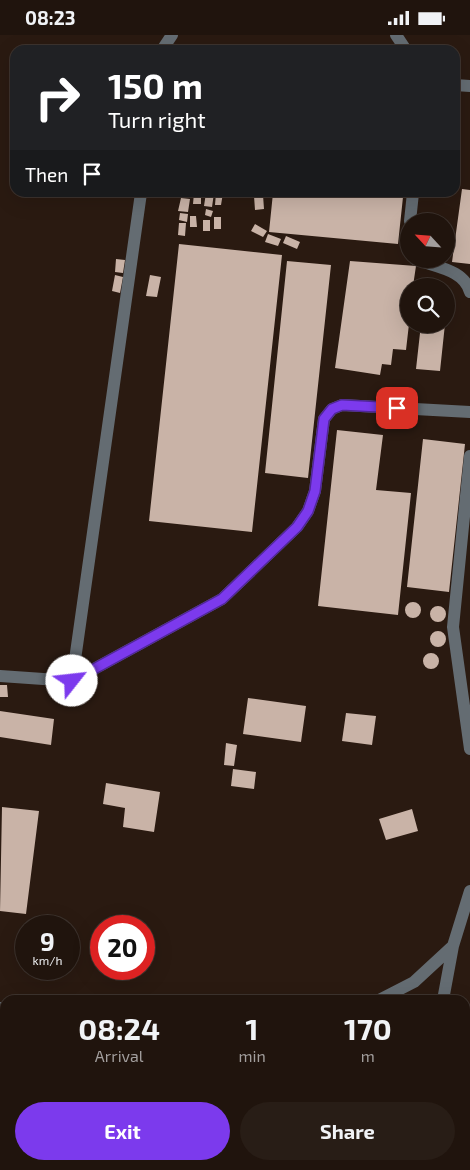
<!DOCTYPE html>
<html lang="en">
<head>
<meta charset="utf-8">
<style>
  body { margin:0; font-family:"Exo 2",sans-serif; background:#281d16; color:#f1f3f6; height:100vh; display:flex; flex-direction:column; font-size:19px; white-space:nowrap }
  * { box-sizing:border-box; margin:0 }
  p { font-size:16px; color:#a29e9d }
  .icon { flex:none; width:28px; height:28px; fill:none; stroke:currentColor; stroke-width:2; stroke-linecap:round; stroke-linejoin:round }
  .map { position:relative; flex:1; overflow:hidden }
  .sheet { position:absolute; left:0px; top:960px; width:470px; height:175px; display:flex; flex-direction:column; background:#20140d; border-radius:15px 15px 0 0; box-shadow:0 5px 20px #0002,0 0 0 1px #3d332e }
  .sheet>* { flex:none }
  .banner { position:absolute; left:10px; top:10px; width:450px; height:152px; border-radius:15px; box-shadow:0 5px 20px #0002,0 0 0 1px #3d332e; background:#202124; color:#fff; overflow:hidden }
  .needle { width:32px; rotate:296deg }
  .fabs { position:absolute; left:400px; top:178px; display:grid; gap:10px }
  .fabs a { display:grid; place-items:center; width:55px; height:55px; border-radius:50%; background:#20140d; box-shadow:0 5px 20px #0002,0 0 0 1px #3d332e; font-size:25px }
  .speed { position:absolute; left:15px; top:880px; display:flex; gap:10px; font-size:25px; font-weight:700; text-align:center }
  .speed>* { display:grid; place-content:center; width:65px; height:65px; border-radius:50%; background:#20140d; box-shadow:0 5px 20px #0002,0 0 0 1px #3d332e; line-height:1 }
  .speed small { font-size:12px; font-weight:400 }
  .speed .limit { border:8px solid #d22; background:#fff; color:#111 }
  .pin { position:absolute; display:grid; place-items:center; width:42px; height:42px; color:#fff; margin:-21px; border-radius:10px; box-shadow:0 2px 8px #0006 }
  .me { position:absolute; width:55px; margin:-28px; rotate:61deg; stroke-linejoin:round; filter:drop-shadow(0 0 4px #0008) }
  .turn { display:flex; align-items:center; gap:18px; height:105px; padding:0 15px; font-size:22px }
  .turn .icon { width:65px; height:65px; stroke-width:2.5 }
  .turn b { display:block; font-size:35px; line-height:42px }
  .then { display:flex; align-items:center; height:48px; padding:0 15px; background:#0003; gap:10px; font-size:19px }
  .eta { display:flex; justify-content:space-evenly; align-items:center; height:85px; text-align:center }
  .eta b { font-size:30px; font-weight:700; line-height:35px }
  .cta { display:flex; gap:10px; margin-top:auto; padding:10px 15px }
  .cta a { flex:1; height:58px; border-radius:30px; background:#7c3aed; color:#fff; font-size:20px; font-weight:700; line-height:58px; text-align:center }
  .cta a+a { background:#281d16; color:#f1f3f6 }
  .status { display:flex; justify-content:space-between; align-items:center; height:35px; padding:0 25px; background:#20140d; direction:ltr }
  .status svg { height:14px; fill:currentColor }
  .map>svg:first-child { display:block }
  .building { fill:#c9b3a7 }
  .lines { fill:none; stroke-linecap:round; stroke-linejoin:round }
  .minor { stroke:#646c72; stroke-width:12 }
  .route-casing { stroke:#51269a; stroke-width:12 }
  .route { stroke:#7c3aed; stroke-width:9 }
</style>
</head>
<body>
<div class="status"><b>08:23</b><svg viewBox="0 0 49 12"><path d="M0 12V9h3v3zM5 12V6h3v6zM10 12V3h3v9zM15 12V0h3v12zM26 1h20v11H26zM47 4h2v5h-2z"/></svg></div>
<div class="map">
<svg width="470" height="1135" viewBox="0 0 470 1135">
  <rect width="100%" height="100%" fill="#2a1a11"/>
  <path class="building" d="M462,154L470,155V229L452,227Z
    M194,158H201V169H193Z
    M206,158H214L212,172L204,171Z
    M216,158H223L221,170H215Z
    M273,158H359L403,162L398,209L269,197Z
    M263,160L264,174L255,175L254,161Z
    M181,163L190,164L188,177L178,176Z
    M206,174L213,176L211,182L205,180Z
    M180,178L188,179L187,187L179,185Z
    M190,181H196L197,192H190Z
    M214,182H221V194H214Z
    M203,185H210V196H203Z
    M179,188H186L185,201L178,200Z
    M255,189L267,196L263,202L251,196Z
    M268,199L281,204L278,211L265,207Z
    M286,201L300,207L297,214L283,208Z
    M179,209L282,220L252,497L149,486Z
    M116,224L125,225L123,238L115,237Z
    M287,226L331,230L308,443L265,438Z
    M350,226L416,231L413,251H409V289L406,315L393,314L391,330L382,329L380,340L335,333Z
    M115,240L123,242L120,258L112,256Z
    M150,240L161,242L157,262L146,261Z
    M421,289H445L440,336L416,334Z
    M337,395L383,400L376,455L411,458L398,580L318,571Z
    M423,404L465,409L449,557L407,552Z
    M405 575a8 8 0 1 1 16 0a8 8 0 1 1-16 0Z
    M430 579a8 8 0 1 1 16 0a8 8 0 1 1-16 0Z
    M430 604a8 8 0 1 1 16 0a8 8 0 1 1-16 0Z
    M423 626a8 8 0 1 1 16 0a8 8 0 1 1-16 0Z
    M0,650H7L8,662H0Z
    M248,663L306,671L301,707L243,699Z
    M0,676L54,684L51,710L0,702Z
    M346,678L376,681L372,710L342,706Z
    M226,708L237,710L234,731L224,730Z
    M233,734L256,737L254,754L231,751Z
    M106,748L160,757L154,797L123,792L125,773L103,769Z
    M2,772L39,776L26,879L0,876Z
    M412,774L418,796L386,805L379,784Z"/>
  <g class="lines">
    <path class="minor" d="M396,0L406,15
      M162,15L172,0
      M455,50L470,51
      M410,186L413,158
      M409,207V217
      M415,224C434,232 464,234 470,257
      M470,421L453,592L470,714
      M0,641L72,646L222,564L297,492L308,476L315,456L324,384L332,374L342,370L470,377
      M72,646L141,158
      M379,965L414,947L453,911L470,856
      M443,965L453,911
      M0,973H5
      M394,1135L396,1130"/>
  </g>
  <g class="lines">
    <defs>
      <path id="route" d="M72,646L222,564L297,492L308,476L315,456L324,384L332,374L342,370L397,373"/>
    </defs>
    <use href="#route" class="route-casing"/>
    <use href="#route" class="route"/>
  </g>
</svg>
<div class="fabs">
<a><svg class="needle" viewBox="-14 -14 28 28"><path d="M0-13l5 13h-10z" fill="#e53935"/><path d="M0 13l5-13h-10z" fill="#a29e9d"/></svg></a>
<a><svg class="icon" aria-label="search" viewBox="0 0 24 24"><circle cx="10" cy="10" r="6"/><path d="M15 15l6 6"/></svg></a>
</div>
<div class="speed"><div>9<small>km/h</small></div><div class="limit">20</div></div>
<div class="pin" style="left:397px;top:373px;background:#d93025"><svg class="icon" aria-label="arrive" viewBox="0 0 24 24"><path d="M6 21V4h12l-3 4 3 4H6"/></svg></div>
<svg class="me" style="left:72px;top:646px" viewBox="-20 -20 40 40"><circle r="19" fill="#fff"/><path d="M0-13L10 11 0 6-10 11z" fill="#7c3aed"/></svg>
<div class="banner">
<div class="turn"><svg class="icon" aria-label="right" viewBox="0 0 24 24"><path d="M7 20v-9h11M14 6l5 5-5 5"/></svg><div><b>150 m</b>Turn right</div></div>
<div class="then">Then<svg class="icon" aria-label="arrive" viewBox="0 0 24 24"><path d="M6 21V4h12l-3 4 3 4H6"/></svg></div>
</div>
<section class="sheet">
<div class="eta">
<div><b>08:24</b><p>Arrival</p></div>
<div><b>1</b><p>min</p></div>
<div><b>170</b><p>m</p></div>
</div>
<div class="cta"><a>Exit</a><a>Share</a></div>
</section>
</div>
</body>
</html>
